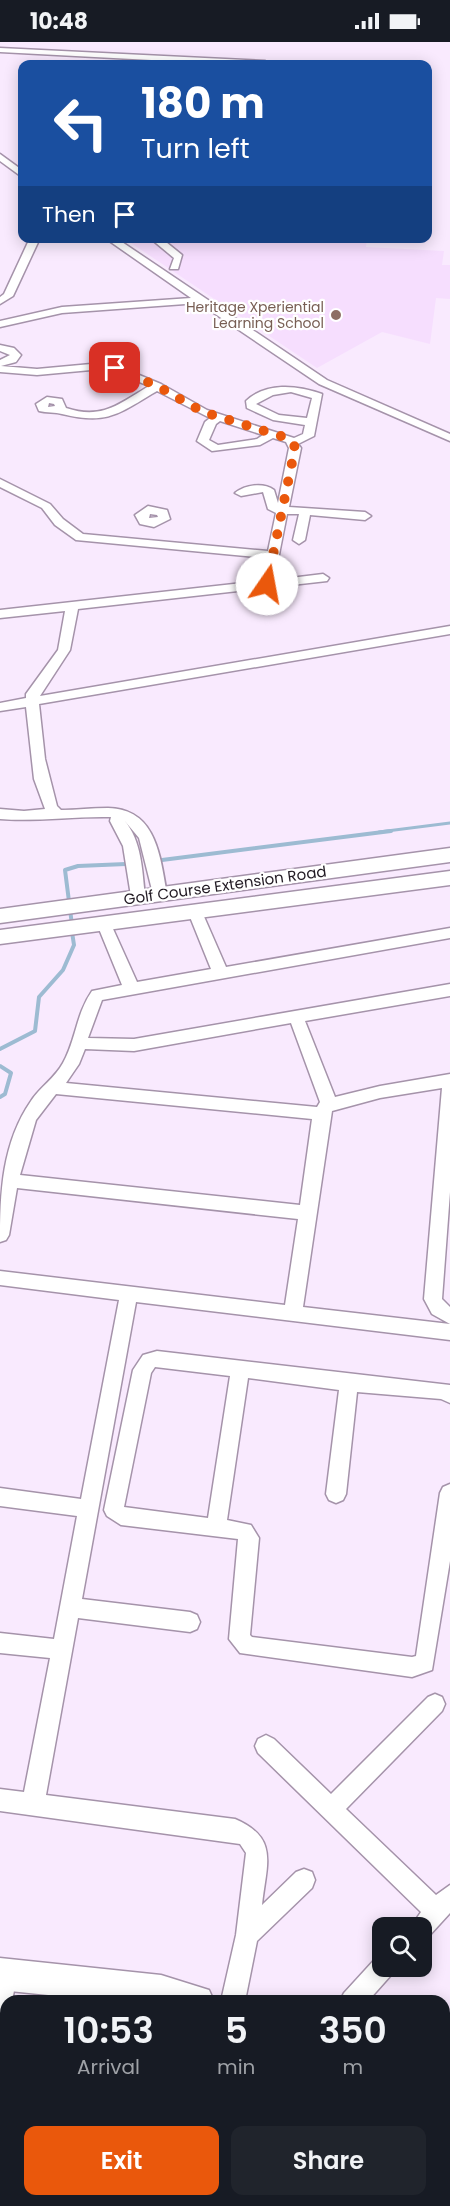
<!DOCTYPE html>
<html lang="en">
<head>
<meta charset="utf-8">
<style>
  body { margin:0; font-family:Poppins,sans-serif; background:#20242c; color:#f1f3f6; height:100vh; display:flex; flex-direction:column; font-size:22px; white-space:nowrap }
  * { box-sizing:border-box; margin:0 }
  p { font-size:20px; color:#9ea1a6 }
  .icon { flex:none; width:33px; height:33px; fill:none; stroke:currentColor; stroke-width:2; stroke-linecap:round; stroke-linejoin:round }
  .map { position:relative; flex:1; overflow:hidden }
  .sheet { position:absolute; left:0px; top:1953px; width:450px; height:212px; display:flex; flex-direction:column; background:#171b24; border-radius:18px 18px 0 0; box-shadow:0 3px 15px #0003 }
  .sheet>* { flex:none }
  .hud { position:absolute; left:18px; top:18px; width:414px; height:183px; border-radius:12px; box-shadow:0 3px 15px #0003; background:#1a4fa0; color:#fff; overflow:hidden }
  .buttons { position:absolute; left:372px; top:1875px; display:grid; gap:12px }
  .buttons a { display:grid; place-items:center; width:60px; height:60px; border-radius:12px; background:#171b24; box-shadow:0 3px 15px #0003; font-size:30px }
  .pin { position:absolute; display:grid; place-items:center; width:51px; height:51px; color:#fff; margin:-26px; border-radius:12px; box-shadow:0 3px 9px #0006 }
  .me { position:absolute; width:66px; margin:-33px; rotate:12deg; stroke-linejoin:round; filter:drop-shadow(0 0 4px #0008) }
  .turn { display:flex; align-items:center; gap:21px; height:126px; padding:0 24px; font-size:27px }
  .turn .icon { width:78px; height:78px; stroke-width:2.5 }
  .turn b { display:block; font-size:42px; line-height:51px }
  .then { display:flex; align-items:center; height:57px; padding:0 24px; background:#0003; gap:12px; font-size:22px }
  .eta { display:flex; justify-content:space-evenly; align-items:center; height:102px; text-align:center }
  .eta b { font-size:36px; font-weight:600; line-height:42px }
  .action { display:flex; gap:12px; margin-top:auto; padding:12px 24px }
  .action a { flex:1; height:69px; border-radius:12px; background:#ea580c; color:#fff; font-size:24px; font-weight:600; line-height:69px; text-align:center }
  .action a+a { background:#20242c; color:#f1f3f6 }
  .status { display:flex; justify-content:space-between; align-items:center; height:42px; padding:0 30px; background:#171b24; direction:ltr }
  .status svg { height:16px; fill:currentColor }
  .map>svg:first-child { display:block }
  .built { fill:#f6defe }
  .lines { fill:none; stroke-linecap:round; stroke-linejoin:round }
  .stream-far1 { stroke:#9dbbd2; stroke-width:3 }
  .stream { stroke:#9dbbd2; stroke-width:4 }
  .street-casing { stroke:#a593aa; stroke-width:3 }
  .secondary-casing { stroke:#a593aa; stroke-width:3 }
  .street { fill:#fff; fill-rule:evenodd }
  .secondary { fill:#fff; fill-rule:evenodd }
  .route { stroke:#ea580c; stroke-width:10; stroke-dasharray:0 18 }
  .education-dot { fill:#8d6e63; stroke:#fff; stroke-width:2 }
  .labels { text-anchor:middle; dominant-baseline:central; stroke-width:4.5; stroke-linejoin:round; paint-order:stroke }
  .far-education-label { font-size:14px; fill:#785e54; stroke:#fff; text-anchor:end }
  .street-label { font-size:15px; fill:#221b24; stroke:#fff }
</style>
</head>
<body>
<div class="status"><b>10:48</b><svg viewBox="0 0 49 12"><path d="M0 12V9h3v3zM5 12V6h3v6zM10 12V3h3v9zM15 12V0h3v12zM26 1h20v11H26zM47 4h2v5h-2z"/></svg></div>
<div class="map">
<svg width="450" height="2164" viewBox="0 0 450 2164">
  <rect width="100%" height="100%" fill="#f9eafe"/>
  <path class="built" d="M367,196L366,205L444,209L442,223H450V257L436,256L430,302L382,290L317,326L125,197Z
    M0,2153L6,2154V2158L57,2159L118,2164H0Z"/>
  <g class="lines">
    <path class="stream-far1" d="M379,790L450,781"/>
    <path class="stream" d="M162,818L391,789
      M72,883L65,828L78,824L126,822
      M0,1007L35,989L39,955L63,928L74,903L72,890
      M0,1024L11,1031L5,1052L0,1055"/>
    <defs>
      <path id="street" d="M0,6L265,19L269,22H227L0,10Z
        M0,112L22,128V135L0,119Z
        M30,196H40L13,254L0,262V255L4,252Z
        M105,196H116L327,338L450,392V399L319,342L199,261L62,271L0,285V279L62,265L191,256Z
        M150,196H161L182,213L178,227H170L174,216Z
        M0,303L14,306L21,313L16,320L1,324L37,327L102,321L115,323L161,342L207,368L294,396L303,392L305,383L273,378L247,366L246,359C266,340 297,343 322,352L314,394L298,402L301,406L289,465L365,470L371,474L365,478L310,473L305,498L299,502L293,498L299,472H287L274,538L323,532L329,536L327,539L78,567L70,608L40,654L450,584V592L39,662L45,717L57,764L61,768C76,768 92,766 108,766C156,767 160,813 167,852L165,856H155L153,852L139,796L124,778C142,799 142,828 145,854L138,859L131,854L123,804L110,779L111,775C73,774 37,780 0,777V767L24,769L45,767L34,737L26,665L0,669V661L26,656V652L58,608L65,569L0,576V568L261,539L266,516L76,498L55,483L42,466L0,445V437L50,462L63,477L83,492L268,509L276,471L268,467L263,450L241,454L235,451C245,443 263,440 274,448L278,461L289,406L286,400L273,396L260,403L212,409L197,399L205,380L210,376L157,349C118,372 108,383 62,372C55,370 47,371 39,369L36,362L47,355L62,357L66,366C102,378 119,362 149,344L113,329L102,327L37,333L0,330V318L10,313L0,309ZM291,350L312,356L307,376L279,373L256,362L273,353ZM49,361L54,362L55,364L48,365ZM220,379L263,393L257,397L218,403L209,398L216,382Z
        M148,464L167,468L170,477L154,485L140,482L135,473ZM150,472L157,473L158,475L149,476Z
        M195,865L202,870L226,925L450,886V896L102,958L88,996L134,997L450,942V954L305,979L335,1055L380,1044L450,1032V1150L442,1257L450,1265V1282L432,1272L424,1257L442,1046L380,1056L332,1069L303,1265L450,1282V1298L136,1260L82,1557L190,1570L197,1573L200,1580L197,1587L190,1590L78,1576L46,1753L235,1777C280,1796 266,1823 262,1863L296,1830L304,1827L312,1830L315,1838L312,1846L257,1899L245,1959H221L236,1893L246,1811L240,1802L0,1769V1747L24,1750L50,1616L0,1611V1591L54,1597L77,1474L0,1464V1446L81,1457L119,1258L0,1243V1229L285,1263L298,1177L17,1146L9,1193L6,1198L0,1200C0,1151 2,1101 31,1059C40,1045 55,1036 63,1021C76,998 76,972 92,949L122,943L97,882L99,878H109L137,940L211,927L188,870ZM291,981L320,1060L317,1065L66,1041L79,1022L85,1007L134,1009ZM56,1052L312,1077L300,1163L20,1133L36,1078Z
        M157,1309L450,1343V1361L441,1357L357,1350L346,1452L343,1458L336,1461L329,1458L326,1452L339,1348L248,1336L227,1478L251,1483L259,1496L250,1593L252,1595L412,1615L416,1614L440,1451L443,1445L450,1442V1519L432,1628L412,1635L240,1611L229,1597L238,1497L121,1483L107,1474L104,1468L133,1328L143,1313ZM155,1325L230,1334L208,1476L124,1465L151,1331Z
        M435,1652L442,1655L445,1662L442,1669L346,1767L436,1853L450,1843V1871L429,1894L422,1897V1886H410L421,1870L258,1711L255,1704L258,1697L266,1693L274,1697L331,1752L428,1655Z
        M382,1913V1924H395L392,1932L368,1959H340L344,1951L376,1916Z
        M5,1921L13,1925L17,1933L12,1959H6V1973L0,1976V1924Z
        M0,2129L6,2130V2154L0,2153Z
        M110,2158H158L160,2164H112Z
        M406,2158H433L435,2164H408Z"/>
      <path id="secondary" d="M450,806V820L0,881V867Z
        M450,829V843L0,902V888Z
        M0,1916L161,1933L209,1948L214,1959H106L0,1948Z
        M450,1991V2029L444,2031V1993Z
        M323,2158H376L375,2164H324Z"/>
    </defs>
    <use href="#street" class="street-casing"/>
    <use href="#secondary" class="secondary-casing"/>
    <use href="#street" class="street"/>
    <use href="#secondary" class="secondary"/>
  </g>
  <g class="lines">
    <path class="route" d="M115,326L157,344L203,370L281,394L293,400L295,406L267,542"/>
  </g>
  <circle class="education-dot" cx="336" cy="273" r="6"/>
  <g class="labels">
    <g class="far-education-label">
      <text x="324" y="265">Heritage Xperiential<tspan x="324" dy="16">Learning School</tspan></text>
    </g>
    <g class="street-label">
      <text transform="translate(225 843) rotate(-8)">Golf Course Extension Road</text>
    </g>
  </g>
</svg>
<div class="buttons">
<a><svg class="icon" aria-label="search" viewBox="0 0 24 24"><circle cx="10" cy="10" r="6"/><path d="M15 15l6 6"/></svg></a>
</div>
<div class="pin" style="left:115px;top:326px;background:#d93025"><svg class="icon" aria-label="arrive" viewBox="0 0 24 24"><path d="M6 21V4h12l-3 4 3 4H6"/></svg></div>
<svg class="me" style="left:267px;top:542px" viewBox="-20 -20 40 40"><circle r="19" fill="#fff"/><path d="M0-13L10 11 0 6-10 11z" fill="#ea580c"/></svg>
<div class="hud">
<div class="turn"><svg class="icon" aria-label="left" viewBox="0 0 24 24"><path d="M17 20v-9H6M10 6l-5 5 5 5"/></svg><div><b>180 m</b>Turn left</div></div>
<div class="then">Then<svg class="icon" aria-label="arrive" viewBox="0 0 24 24"><path d="M6 21V4h12l-3 4 3 4H6"/></svg></div>
</div>
<section class="sheet">
<div class="eta">
<div><b>10:53</b><p>Arrival</p></div>
<div><b>5</b><p>min</p></div>
<div><b>350</b><p>m</p></div>
</div>
<div class="action"><a>Exit</a><a>Share</a></div>
</section>
</div>
</body>
</html>
